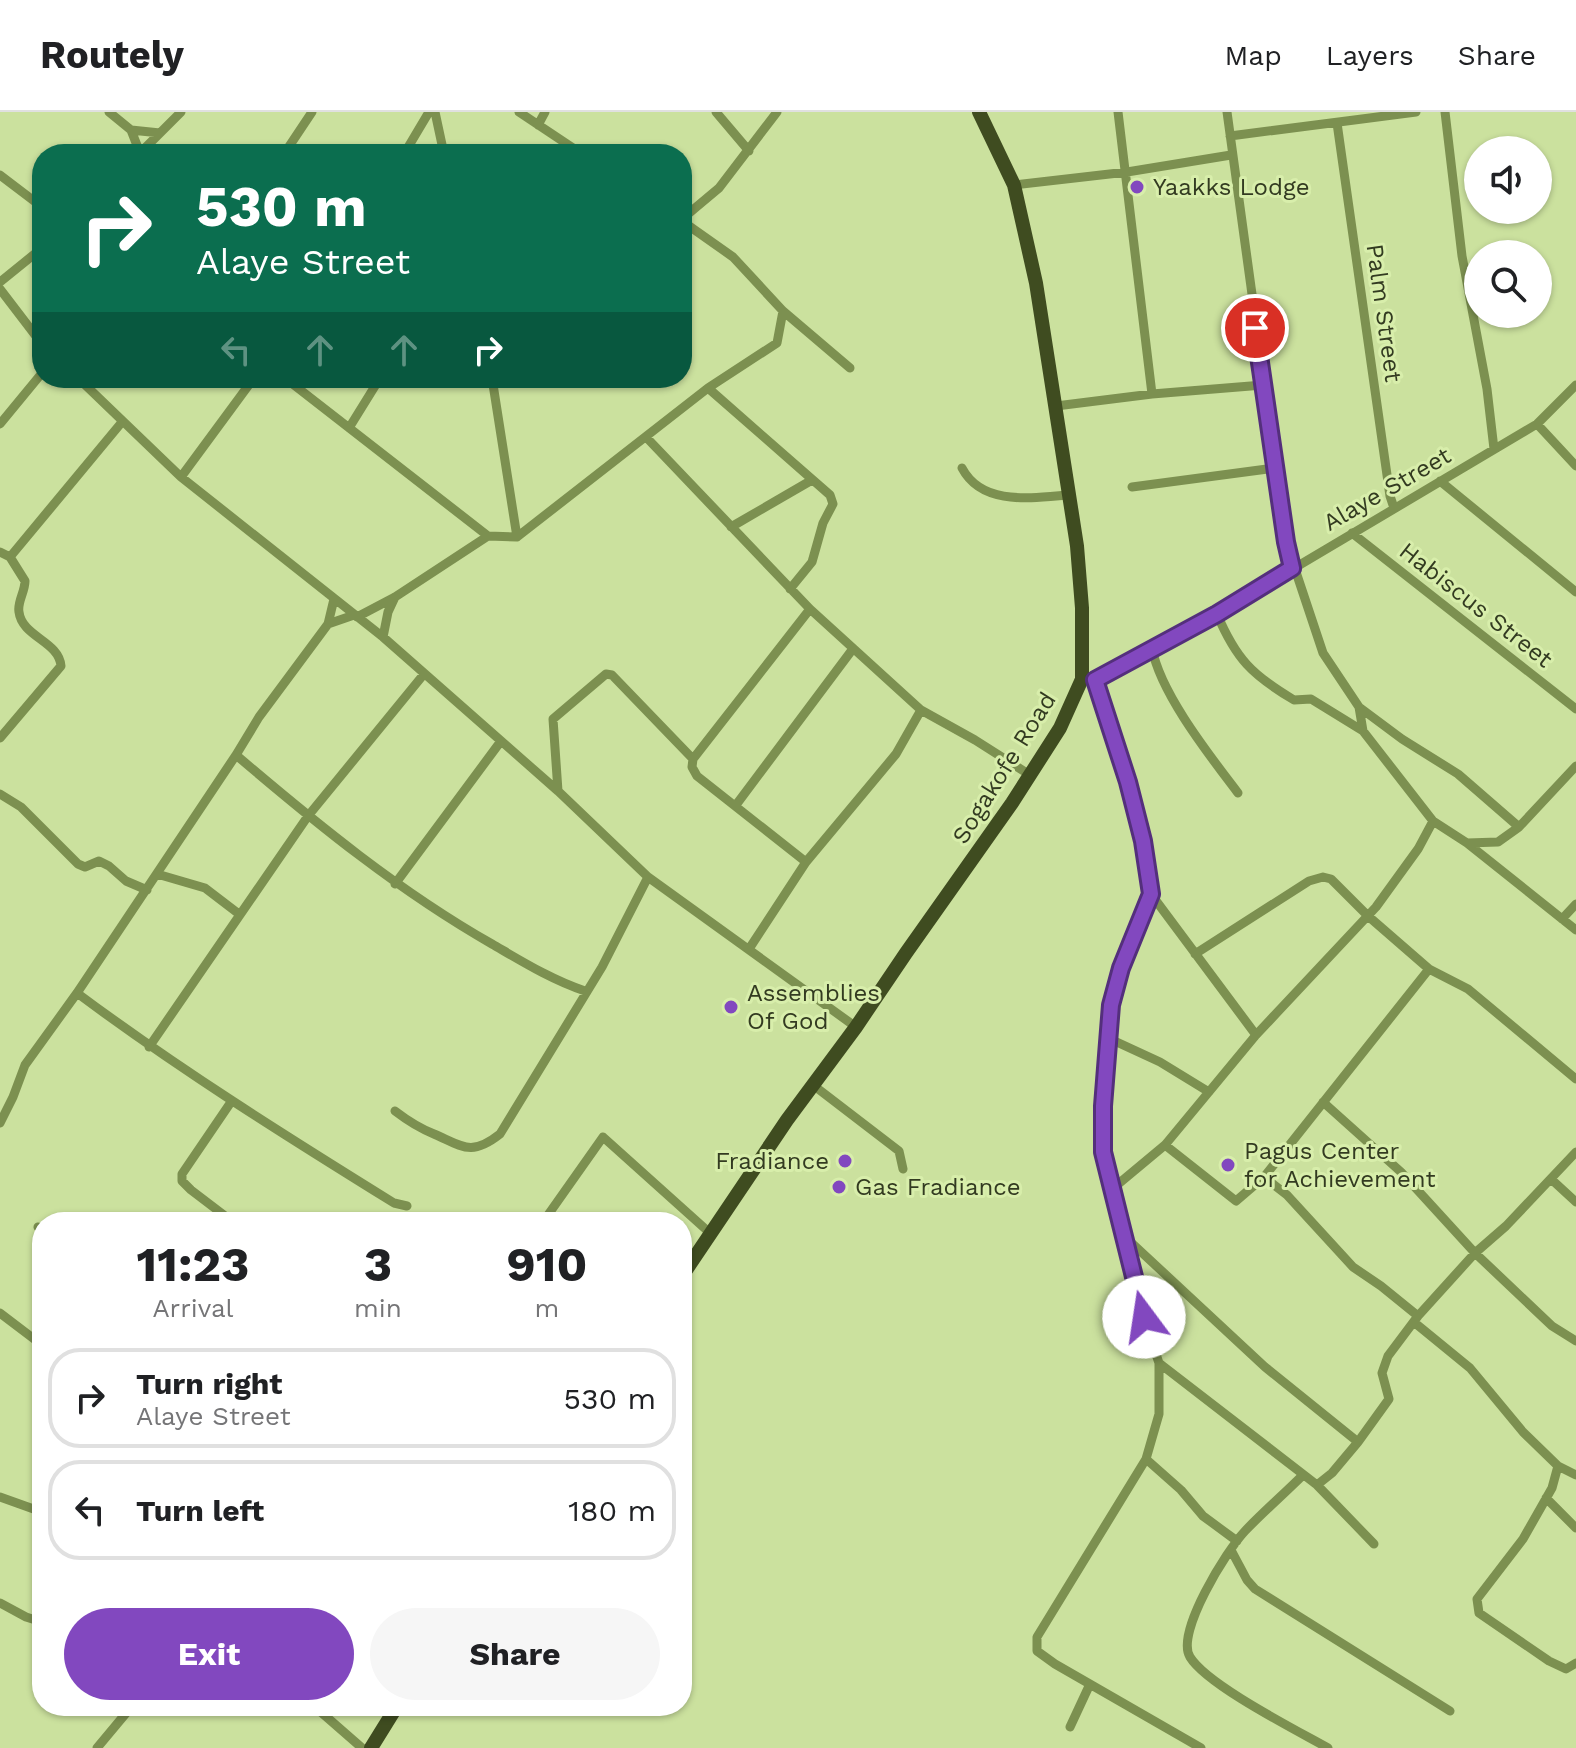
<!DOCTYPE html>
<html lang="en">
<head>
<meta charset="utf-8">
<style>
  body { margin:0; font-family:"Work Sans",sans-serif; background:#f6f6f6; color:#202124; height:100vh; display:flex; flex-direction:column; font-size:30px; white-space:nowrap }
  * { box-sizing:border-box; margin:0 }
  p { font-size:26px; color:#757577 }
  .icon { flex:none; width:44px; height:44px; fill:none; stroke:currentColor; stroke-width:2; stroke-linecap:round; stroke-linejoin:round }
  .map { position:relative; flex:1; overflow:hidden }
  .panel { position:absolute; left:32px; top:1100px; width:660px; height:504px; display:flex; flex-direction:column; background:#fff; border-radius:32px; box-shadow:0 2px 6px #0004 }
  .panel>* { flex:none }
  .banner { position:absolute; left:32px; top:32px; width:660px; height:244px; border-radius:32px; box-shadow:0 2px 6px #0004; background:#0b6e4f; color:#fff; overflow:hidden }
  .controls { position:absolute; left:1464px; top:24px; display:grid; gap:16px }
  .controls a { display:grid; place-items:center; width:88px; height:88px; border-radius:50%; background:#fff; box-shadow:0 2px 6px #0004; font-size:40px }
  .pin { position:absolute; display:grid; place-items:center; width:68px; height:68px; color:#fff; margin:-34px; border:4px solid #fff; border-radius:50%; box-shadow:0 2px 8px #0007 }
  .me { position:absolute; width:88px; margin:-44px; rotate:346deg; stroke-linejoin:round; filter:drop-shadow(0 0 6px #0008) }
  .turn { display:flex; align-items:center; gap:28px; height:168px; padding:0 32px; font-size:36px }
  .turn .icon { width:104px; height:104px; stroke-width:2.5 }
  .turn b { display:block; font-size:56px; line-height:68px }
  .lanes { display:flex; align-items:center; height:76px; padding:0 32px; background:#0003; justify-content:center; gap:40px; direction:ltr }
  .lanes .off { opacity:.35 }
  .eta { display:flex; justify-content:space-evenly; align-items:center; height:136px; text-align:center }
  .eta b { font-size:48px; font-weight:700; line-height:56px }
  .cta { display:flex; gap:16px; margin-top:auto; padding:16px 32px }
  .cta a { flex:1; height:92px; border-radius:48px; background:#8248bf; color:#fff; font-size:32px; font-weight:700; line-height:92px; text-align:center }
  .cta a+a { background:#f6f6f6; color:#202124 }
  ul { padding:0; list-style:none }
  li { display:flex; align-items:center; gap:24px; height:100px; margin:0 16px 12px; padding:0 16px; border:4px solid #e0e0e0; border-radius:32px }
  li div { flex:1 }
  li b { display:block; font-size:30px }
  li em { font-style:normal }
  header { display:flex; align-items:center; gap:48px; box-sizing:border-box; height:112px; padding:0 40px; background:#fff; border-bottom:2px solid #e0e0e0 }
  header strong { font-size:38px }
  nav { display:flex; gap:44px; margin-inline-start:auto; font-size:28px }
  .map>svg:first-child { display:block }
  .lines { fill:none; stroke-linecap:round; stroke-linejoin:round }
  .minor { stroke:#7c9050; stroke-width:9 }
  .primary { stroke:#3f4c20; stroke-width:14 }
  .route-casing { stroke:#542f7c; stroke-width:20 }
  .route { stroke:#8248bf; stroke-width:14 }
  .poi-dot { fill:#8248bf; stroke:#d8eeab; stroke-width:3 }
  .labels { text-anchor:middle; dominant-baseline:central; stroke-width:6; stroke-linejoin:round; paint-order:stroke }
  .poi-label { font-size:24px; fill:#333b21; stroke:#d8eeab; text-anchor:start }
  .street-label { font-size:24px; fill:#333b21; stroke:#d8eeab }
</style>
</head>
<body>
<header>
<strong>Routely</strong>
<nav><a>Map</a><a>Layers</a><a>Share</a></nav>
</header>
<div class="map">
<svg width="1576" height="1636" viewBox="0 0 1576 1636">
  <rect width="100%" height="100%" fill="#cbe19e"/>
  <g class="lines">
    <path class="minor" d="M109,0L131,18L140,41
      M435,0L444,42
      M519,0L582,42
      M716,0L749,39
      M1118,0L1152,282
      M1227,0L1286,430L1323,541L1359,595L1402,627L1458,662L1519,715
      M1445,0L1462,144L1487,277L1494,337
      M1337,11L1390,384L1394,396
      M538,13L545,0
      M131,18L160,21
      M1230,24L1416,0
      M139,42L181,0
      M284,42L312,0
      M404,42L429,0
      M0,63L42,95
      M1014,73L1127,60L1231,43
      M682,107L719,76L777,0
      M682,109L733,145L783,199L850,256
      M0,170L42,136
      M0,177L42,232
      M78,266L181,365L383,525L558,679L648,765
      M285,266L488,424L517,425L708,276L777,231L783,199
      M492,266L517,425
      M708,276L830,383L833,392L823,411L812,450L790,477
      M1056,294L1152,282L1263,273
      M0,312L42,261
      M1537,312L1576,354
      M349,316L380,266
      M646,325L810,497L693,647L692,655L697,664L806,750
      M962,356C982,394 1031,386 1069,383
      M181,365L254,266
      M1440,369L1576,480
      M1132,375L1275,356
      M731,415L812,368
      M1352,421L1576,597
      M0,440L10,445L25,469C25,480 17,490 19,500C22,525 59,529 61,554L0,626
      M10,445L122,310
      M810,497L921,598L975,628L1030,663
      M1217,502C1236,547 1252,563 1294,588L1311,587L1363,619
      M357,505L395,485L488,424
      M328,512L354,503
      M383,525L388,500L395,485
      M1152,536C1160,581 1210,644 1238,681
      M1089,568H1095L1217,502L1537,312L1576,273
      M1095,568L1128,670L1143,729L1151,782L1121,856L1111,893L1103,994V1040L1149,1222L1159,1251V1302L1146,1347L1037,1525V1539L1055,1552L1201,1636
      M1359,595L1363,619L1433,709L1467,731L1576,818
      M236,643L259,605L328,512L334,487
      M558,679L553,607L606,562L612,563L693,647
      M0,682L21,695L78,752L85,755L99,749L109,754L126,769L147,778
      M736,693L852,538
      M1467,731L1498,730L1519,715L1576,654
      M157,762L205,776L239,802
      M395,772L501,629
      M1151,782L1256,923
      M1562,807L1576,792
      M749,837L806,750L896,642L921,598
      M1195,842L1309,769L1323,765L1331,767L1368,804L1429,857L1468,877L1576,967
      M77,881C179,957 286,1024 394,1091L407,1094
      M1108,926L1160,950L1209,980
      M149,935L308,704L424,562
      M813,973L899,1039L903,1057
      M231,990L182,1062V1069L191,1078L233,1110
      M1323,990L1401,1060L1475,1141L1552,1214L1576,1229
      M395,999C408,1009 419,1016 434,1022C462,1034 471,1045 500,1022L602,855L648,765L856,915
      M0,1011L13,985L25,953L77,881L236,643C317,712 399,779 492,832C523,850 552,868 585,879
      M1165,1033L1236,1089L1264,1065L1287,1083L1353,1155L1381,1174L1418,1204
      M1264,1065L1429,857
      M1551,1067L1576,1090
      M1111,1078L1165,1033L1256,923L1376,795L1418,737L1433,709
      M543,1110L603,1025L711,1122
      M38,1115L42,1118
      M1123,1123L1265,1255L1358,1330L1332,1361L1317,1373
      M0,1201L42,1233
      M1415,1211L1470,1256L1523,1320L1558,1354L1576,1363
      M1159,1251L1317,1373L1374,1432
      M1358,1330L1389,1287L1382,1261L1388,1244L1418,1204L1475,1141L1506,1114L1576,1040
      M1146,1347L1181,1378L1203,1404L1237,1429
      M1558,1354L1552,1376L1523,1427L1477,1487L1479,1501L1549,1549L1566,1557L1576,1551
      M1303,1363C1284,1382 1263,1400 1245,1419C1227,1438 1175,1521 1190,1545C1207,1573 1296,1618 1328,1636
      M0,1385L42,1400
      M1546,1386L1576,1416
      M1231,1438L1247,1468L1255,1477L1450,1599
      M0,1491L26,1505L42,1510
      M314,1594L362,1636
      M1070,1615L1090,1572
      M97,1636L132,1594"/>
    <path class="primary" d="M682,1164L787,1008L856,915L906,841L1012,691L1060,616L1082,567V496L1077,434L1036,171L1014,73L979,0
      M371,1636L397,1594"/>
  </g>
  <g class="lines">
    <defs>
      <path id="route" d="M1144,1205L1103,1040V994L1111,893L1121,856L1151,782L1143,729L1128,670L1095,568L1217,502L1292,456L1286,430L1255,216"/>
    </defs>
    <use href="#route" class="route-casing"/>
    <use href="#route" class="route"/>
  </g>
  <g class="poi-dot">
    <circle cx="1137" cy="75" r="8"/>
    <circle cx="731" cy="895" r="8"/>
    <circle cx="845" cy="1049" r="8"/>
    <circle cx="1228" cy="1053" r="8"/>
    <circle cx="839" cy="1075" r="8"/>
  </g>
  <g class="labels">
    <g class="poi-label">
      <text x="1153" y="75">Yaakks Lodge</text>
      <text x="747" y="881">Assemblies<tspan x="747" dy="28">Of God</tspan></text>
      <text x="1244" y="1039">Pagus Center<tspan x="1244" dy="28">for Achievement</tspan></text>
      <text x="829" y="1049" text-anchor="end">Fradiance</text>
      <text x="855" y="1075">Gas Fradiance</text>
    </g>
    <g class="street-label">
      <text transform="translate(1384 201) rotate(82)">Palm Street</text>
      <text transform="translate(1387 377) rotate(-30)">Alaye Street</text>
      <text transform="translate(1476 493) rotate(38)">Habiscus Street</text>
      <text transform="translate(1004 656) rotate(-58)">Sogakofe Road</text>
    </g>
  </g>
</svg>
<div class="controls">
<a><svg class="icon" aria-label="sound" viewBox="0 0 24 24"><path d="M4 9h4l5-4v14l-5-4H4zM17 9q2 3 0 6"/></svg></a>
<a><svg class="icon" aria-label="search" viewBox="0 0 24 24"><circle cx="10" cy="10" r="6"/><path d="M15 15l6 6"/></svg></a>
</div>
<div class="pin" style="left:1255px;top:216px;background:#d93025"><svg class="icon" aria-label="arrive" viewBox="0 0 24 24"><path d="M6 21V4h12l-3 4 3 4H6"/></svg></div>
<svg class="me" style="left:1144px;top:1205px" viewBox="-20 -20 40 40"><circle r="19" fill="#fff"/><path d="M0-13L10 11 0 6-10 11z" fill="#8248bf"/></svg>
<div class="banner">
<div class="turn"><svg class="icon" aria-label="right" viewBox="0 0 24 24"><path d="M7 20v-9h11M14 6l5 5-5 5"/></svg><div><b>530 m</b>Alaye Street</div></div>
<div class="lanes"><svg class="icon off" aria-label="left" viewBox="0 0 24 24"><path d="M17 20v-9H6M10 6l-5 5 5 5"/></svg><svg class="icon off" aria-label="ahead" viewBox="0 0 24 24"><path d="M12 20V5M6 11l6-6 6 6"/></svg><svg class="icon off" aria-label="ahead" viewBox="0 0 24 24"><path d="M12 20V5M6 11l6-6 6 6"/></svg><svg class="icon" aria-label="right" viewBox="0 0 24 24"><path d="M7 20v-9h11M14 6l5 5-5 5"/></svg></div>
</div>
<section class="panel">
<div class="eta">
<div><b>11:23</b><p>Arrival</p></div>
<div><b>3</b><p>min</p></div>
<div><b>910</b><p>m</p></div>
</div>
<ul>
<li><svg class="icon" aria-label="right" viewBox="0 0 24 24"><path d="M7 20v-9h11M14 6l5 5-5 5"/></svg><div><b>Turn right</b><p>Alaye Street</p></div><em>530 m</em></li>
<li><svg class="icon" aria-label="left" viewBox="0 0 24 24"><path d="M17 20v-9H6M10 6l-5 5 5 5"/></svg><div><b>Turn left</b></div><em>180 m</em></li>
</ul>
<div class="cta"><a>Exit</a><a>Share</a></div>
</section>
</div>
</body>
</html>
